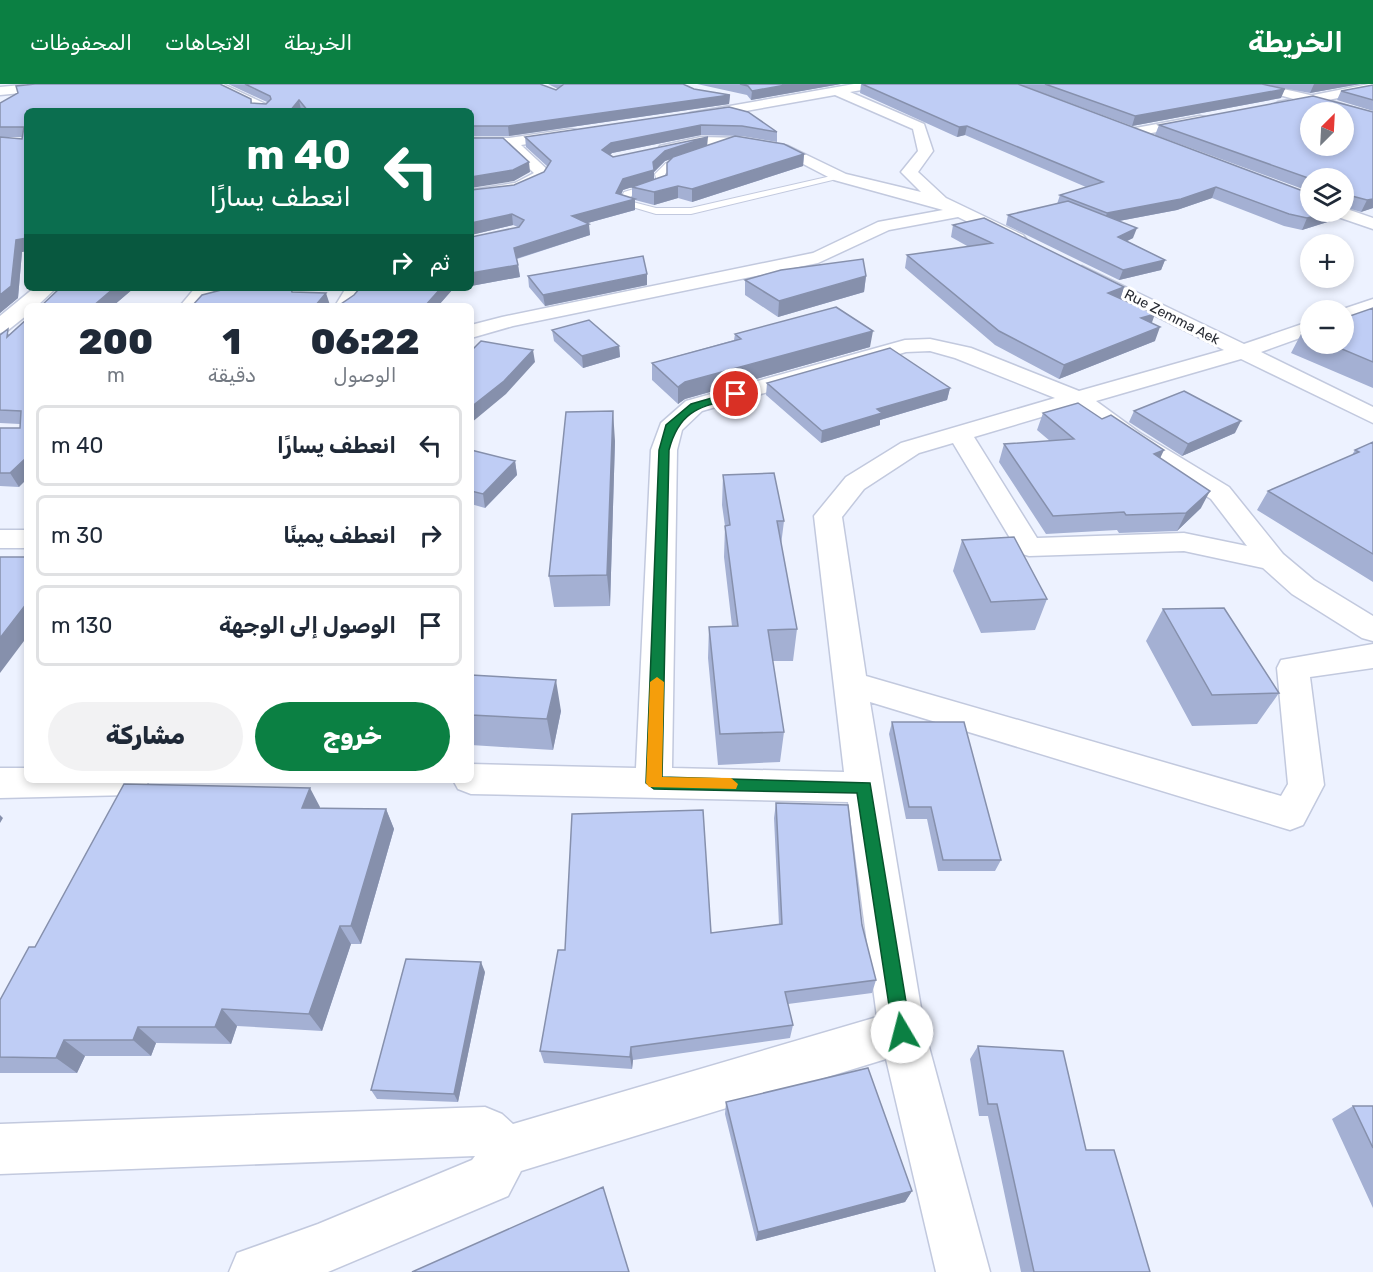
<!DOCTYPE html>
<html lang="ar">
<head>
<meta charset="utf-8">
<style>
  body { margin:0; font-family:Rubik,Vazirmatn,sans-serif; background:#f2f2f3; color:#1f2937; direction:rtl; height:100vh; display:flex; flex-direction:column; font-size:22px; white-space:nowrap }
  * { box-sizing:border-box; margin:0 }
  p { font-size:20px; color:#747a83 }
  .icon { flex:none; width:33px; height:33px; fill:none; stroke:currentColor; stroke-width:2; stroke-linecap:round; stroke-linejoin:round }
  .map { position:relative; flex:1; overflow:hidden; direction:ltr }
  .sheet { position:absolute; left:24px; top:219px; width:450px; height:480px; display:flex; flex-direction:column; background:#fff; border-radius:9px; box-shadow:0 3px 9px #0003; direction:rtl }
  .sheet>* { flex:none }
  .guide { position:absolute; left:24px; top:24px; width:450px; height:183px; border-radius:9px; box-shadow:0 3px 9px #0003; direction:rtl; background:#0b6e4f; color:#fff; overflow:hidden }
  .needle { width:39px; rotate:24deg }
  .controls { position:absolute; left:1300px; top:18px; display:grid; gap:12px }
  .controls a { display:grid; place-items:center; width:54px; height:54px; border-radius:50%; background:#fff; box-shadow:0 3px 9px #0003; font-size:30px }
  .pin { position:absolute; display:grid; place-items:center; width:51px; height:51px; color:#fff; margin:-26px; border:3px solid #fff; border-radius:50%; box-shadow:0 2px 6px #0007 }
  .me { position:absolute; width:66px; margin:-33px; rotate:352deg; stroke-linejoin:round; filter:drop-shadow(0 0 4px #0008) }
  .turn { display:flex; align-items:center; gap:21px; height:126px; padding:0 24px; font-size:27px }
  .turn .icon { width:78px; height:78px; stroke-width:2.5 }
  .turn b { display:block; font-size:42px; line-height:51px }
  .then { display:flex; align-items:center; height:57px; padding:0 24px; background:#0003; gap:12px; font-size:22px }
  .eta { display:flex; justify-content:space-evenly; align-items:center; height:102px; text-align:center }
  .eta b { font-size:36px; font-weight:800; line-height:42px }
  .cta { display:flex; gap:12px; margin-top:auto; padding:12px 24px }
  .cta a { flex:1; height:69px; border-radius:36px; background:#0b8043; color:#fff; font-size:24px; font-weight:800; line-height:69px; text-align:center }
  .cta a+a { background:#f2f2f3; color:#1f2937 }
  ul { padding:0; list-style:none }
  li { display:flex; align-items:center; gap:18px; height:81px; margin:0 12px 9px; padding:0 12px; border:3px solid #e0e1e3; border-radius:9px }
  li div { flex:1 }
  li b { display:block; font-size:22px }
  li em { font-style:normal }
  header { display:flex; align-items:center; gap:36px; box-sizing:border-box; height:84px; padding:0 30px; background:#0b8043; color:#fff }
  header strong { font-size:28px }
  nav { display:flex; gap:33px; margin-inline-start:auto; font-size:21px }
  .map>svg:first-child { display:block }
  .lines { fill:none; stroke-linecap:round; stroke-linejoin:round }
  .service-casing { stroke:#c2c9de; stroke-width:2 }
  .minor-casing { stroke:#c2c9de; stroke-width:3 }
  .primary-casing { stroke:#c2c9de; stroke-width:3 }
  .service { fill:#fff; fill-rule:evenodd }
  .minor { fill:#fff; fill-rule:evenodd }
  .primary { fill:#fff; fill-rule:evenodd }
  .wall { fill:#a4b0d3; fill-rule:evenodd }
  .shaded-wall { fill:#8690ac }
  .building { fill:#bfcdf5; stroke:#8690ac; stroke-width:1.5; fill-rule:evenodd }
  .route { fill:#0b8043; stroke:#07532c; stroke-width:1.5 }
  .slow { fill:#f59e0b }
  .labels { text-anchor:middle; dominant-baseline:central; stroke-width:6; stroke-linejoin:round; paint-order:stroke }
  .far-street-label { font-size:14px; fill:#292c34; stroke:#fff }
</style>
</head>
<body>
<header>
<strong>الخريطة</strong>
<nav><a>الخريطة</a><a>الاتجاهات</a><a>المحفوظات</a></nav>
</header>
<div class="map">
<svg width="1373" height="1188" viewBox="0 0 1373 1188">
  <rect width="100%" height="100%" fill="#edf2ff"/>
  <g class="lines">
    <defs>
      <path id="service" d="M692,71L696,74L695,76L672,83L665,90V102L631,112L629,117L656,124H691L840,90L845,93L691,130H656L619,119L624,108L657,98L655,90L666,79Z"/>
      <path id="minor" d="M33,0H79L73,4L0,11V3Z
        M206,0H223L272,23L269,27H255L257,24Z
        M854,0H881L879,3L850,8L924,40L933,67L918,88L946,114L1023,151L1026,155L1023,159H1011L958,133L889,146L818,179L513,242L471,254V241L502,233L813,169L878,138L943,126L834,96L784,70L741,62L701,61L665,69L658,65L660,62L701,53L741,54L788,62L846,90L921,108L901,88L918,67L913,45L835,11L690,37L683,33L690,29Z
        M1369,0H1373V7L1278,26L1271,22L1278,18Z
        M1200,32L1205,33V39L1130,53L1123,49L1130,45Z
        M571,45L576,46V52L521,61L551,89C534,112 497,112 471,116V106L515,99L534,89L505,62H471V54H509Z
        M1344,124L1373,134V145L1335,132L1333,128H1344Z
        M1082,182L1244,260L1311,237V250L1261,268L1373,323V339L1241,275L1096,317L1140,349L1229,403L1283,470L1314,496L1373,532V557L1362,554L1292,510L1263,484L1184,467L1029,472L1019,469L953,359L919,369L864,405L842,433L866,592L1281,712L1288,700L1277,584L1281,576L1373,560V584L1310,593L1324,701L1303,741L1290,746L870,618L925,948L990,1188H936L886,975L521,1087L508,1112L328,1188H229L237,1169L318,1140L472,1076L475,1072L0,1090V1040L485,1023L502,1030L513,1040L877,933L848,718L471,710L458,705L453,696H471V680L636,684L651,366L661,339L686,317L905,256L930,255L971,264L1079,307L1224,266L1075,192L1072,188ZM930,267L955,274L1055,314L901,359L846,393L814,432L844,688L672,684L677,366L682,346L702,327L906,268ZM1075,323L1122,359L1211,415L1247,462L1184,449L1037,454L974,353Z
        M34,204H56L37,222H27V231L7,247L0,249V232Z
        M195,204H216L201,222H180Z
        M346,204H366L355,222H335Z
        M1373,215V228L1344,238V226H1340Z
        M0,446H27V464H0Z
        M0,684H27V696H149L144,706L131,711L0,714Z"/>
      <path id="primary" d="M1235,0C1283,0 1327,16 1373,29V37L1283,12L1237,3Z"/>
    </defs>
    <use href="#service" class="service-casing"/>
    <use href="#minor" class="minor-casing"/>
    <use href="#primary" class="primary-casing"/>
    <use href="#service" class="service"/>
    <use href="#minor" class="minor"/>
    <use href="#primary" class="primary"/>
  </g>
  <path class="wall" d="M228,0H540L556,6L558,5L548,0H683L694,5L730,11L729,20L509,52H471V27H302L301,26L300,27H27V167L22,168L18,214L0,229V53L22,55V53H0V19L251,15L252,19L266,20L267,18Z
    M697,0H841L751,16L747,11Z
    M861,0H1360L1310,9L1266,1L1281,14L1132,42L1021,1L1337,135L1302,146L1284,142L1212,114L1177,126L1119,137L1133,154L1127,157L1165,176L1161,186L1119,196L1006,141L1008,131L1057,120L1060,111L1086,103L965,51L957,53L860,9Z
    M1373,1V27L1337,16L1341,7Z
    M1313,12L1373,124L1361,128L1344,123V94H1311V108L1155,51L1159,41Z
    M729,23L777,48V58L741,52L701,51L612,69L610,71L613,73L707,61L804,70L803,82L692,118L678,114L654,121L635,116V126L588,139L590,151L517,175L520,193L471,202L518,143L513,141L471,151L514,101L544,88L548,83L526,63L525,53ZM671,75L667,91L654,95V88L665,77ZM632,103V114L621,111L623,106Z
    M953,141L1124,203L1120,215L1152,238L1155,257L1059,295L995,261L905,184L907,171L969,163L951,153Z
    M647,190V201L545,222L529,203L528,192Z
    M866,192L864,208L778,233L745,211V196Z
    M60,204H217L207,207L134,204L113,222H41Z
    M453,205L438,222H342L341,220L354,211Z
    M1373,224V304L1291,269L1302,248L1311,245V260H1344Z
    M27,235L19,403L0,402V344H20V340L0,339V251L10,250Z
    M552,246L619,262L620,273L583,284L554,257Z
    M735,250L870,263L685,315L678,320L652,296V279L734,256Z
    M767,299L950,304L947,316L880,336V341L821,359L766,311Z
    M1134,327L1235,349L1182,372L1129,338Z
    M1043,329L1160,374L1201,424L1177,447L1119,449L1117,446L1046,450L999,378L1004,360L1050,357L1037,346Z
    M615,357L610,522L554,523L549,492Z
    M1373,358V498L1257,426L1268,407L1352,371L1355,366Z
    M471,366L515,377L517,391L485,424L471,420Z
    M723,391L784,437L781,461L797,545L793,577H772L784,648L780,678L718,681L708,574L709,543L732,542L724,473L725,442L722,421Z
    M962,456L1047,515L1035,546L981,549L953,487Z
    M1163,525L1279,609L1257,640L1192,642L1146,557Z
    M471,591L561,627L553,666L471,661Z
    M892,638L1001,776L995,787H938L927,735H906L889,650Z
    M776,719L862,841L876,896L872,909L788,920L793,941L790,954L633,976L632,985L544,979L540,967L565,866L779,841L774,734Z
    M320,723V724L386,725L394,745L361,860H351L322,947L237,942L231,960L156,959L151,972H85L77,989H0V916Z
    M485,888L458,1018L377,1015L371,1006Z
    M978,962L1086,1066L1150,1188H1021L988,1032H979L970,975Z
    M726,1018L912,1107L905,1118L756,1157L725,1030Z
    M1353,1022H1373V1124L1332,1035Z"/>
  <path class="shaded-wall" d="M791,0H841L751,16L752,7Z
    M1314,0H1360L1310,9Z
    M1285,5L1281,14L1132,42L1135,32Z
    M730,11L729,20L509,52L508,42Z
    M299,16L301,26L300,27H290Z
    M701,41V51L612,69L603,77L602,66L611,59Z
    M967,42L965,51L957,53L959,43Z
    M708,53L707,63L665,77L654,88V96L623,106L617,120L616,109L623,95L653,78L665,67Z
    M804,70L803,82L692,118V105Z
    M529,78L530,88L514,97L471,104V93Z
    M678,102V114L654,121V108Z
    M1216,103L1212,114L1177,126L1103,140L1107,129Z
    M635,115V126L573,143L572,132Z
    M1373,115V124L1361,128L1367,116Z
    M1330,128H1340L1337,135L1302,146L1307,134Z
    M512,130L513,141L471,151V139Z
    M589,140L590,151L515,175L514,164Z
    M1137,144L1133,154L1115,163L1118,153Z
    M27,154V167L22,168L18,214L0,229V211L16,156Z
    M1165,176L1161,186L1119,196L1123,186Z
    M518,181L520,193L471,202V189Z
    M647,190V201L545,222L543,211Z
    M866,192L864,208L778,233L779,217Z
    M1124,203L1120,216L1108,209Z
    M114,204H134L113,222H93Z
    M206,204H217L207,207Z
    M441,204H459L453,205L438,222H425Z
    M326,209L330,221L329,222H315Z
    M1155,230L1150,244L1141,234Z
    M1160,243L1155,257L1059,295L1064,281Z
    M873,247L870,263L685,315L678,320V303L685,298Z
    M619,262L620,273L583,284L582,272Z
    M533,266L535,278L506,310L471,339V323Z
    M950,304L947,316L880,336V341L821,359L822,347L877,325Z
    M613,327L615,357L610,522L607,491Z
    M1241,337L1235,349L1182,372L1188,360Z
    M1164,366L1156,383L1154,370Z
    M27,373V395L19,403L10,389Z
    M515,377L517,391L485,424L483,410Z
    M1210,407L1201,424L1177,447L1186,429Z
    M27,519V553L0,589V554Z
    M556,596L561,627L553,666L547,635Z
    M310,704L320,723L313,743L302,724Z
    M386,725L394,745L361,860L351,842Z
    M0,731L3,734L0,739Z
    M340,842L351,860L322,947L309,930Z
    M481,878L485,888L458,1018L454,1010Z
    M222,925L237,942L231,960L215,943Z
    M138,943L156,959L151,972L133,956Z
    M64,956L85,972L77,989L56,974Z
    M631,963L633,976L632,985L630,973Z
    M912,1107L905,1118L756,1157L758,1148Z"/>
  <path class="building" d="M35,0H220L251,15V19L266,20L271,15L270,12L245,0H540L556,6L564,0H683L694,5L730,11L508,42H471V27H308L299,16L290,27H27V154L16,156L11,202L0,211V53L22,55L24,43H0V19L18,9L16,2Z
    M740,0H791L752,7L748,2Z
    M862,0H1018L1311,110V128H1330L1307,134L1289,130L1216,103L1181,115L1107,129L1060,111L1103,98L967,42L959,43Z
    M1045,0H1262L1285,5L1135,32Z
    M1373,1V16L1341,7Z
    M1313,12L1373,28V115L1367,116L1348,111L1347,115H1344V94L1311,95L1159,41ZM1311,28H1344V62H1311Z
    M729,23L748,28L777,48L742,42L701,41L611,59L602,66L613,73L708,53L665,67L653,78L654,86L623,95L616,109L635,115L572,132L589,140L514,164L518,181L471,189V153L519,143L524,136L512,130L471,139V106L514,101L544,88L551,77L525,53Z
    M735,52L784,60L804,70L692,105L678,102L654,108L632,103L667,91V79L673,73Z
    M471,54H503L529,78L513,86L471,93Z
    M1068,117L1137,144L1118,153L1165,176L1123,186L1008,131Z
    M984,134L1124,203L1108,209L1155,230L1141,234L1160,243L1064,281L999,247L907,171L992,159L953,141Z
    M643,172L647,190L543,211L528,192Z
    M863,175L866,192L779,217L745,196L781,186Z
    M60,204H114L93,222H41Z
    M229,204H291L292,208L326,209L315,222H192L202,211Z
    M360,204H441L425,222H367L341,220L354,211Z
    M836,223L873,247L685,298L678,303L652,279L741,255L735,250Z
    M1373,224V278L1330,260H1344V234Z
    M27,235V373L10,389H0V344H20L21,327L0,326V251L8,245L7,253Z
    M589,236L619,262L582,272L552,246Z
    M1311,245V252L1302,248Z
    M481,257L533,266L504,297L471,323V267Z
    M890,264L950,304L877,325L882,329L822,347L767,299Z
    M1184,307L1241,337L1188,360L1134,327Z
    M1078,319L1102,335L1111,331L1164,366L1154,370L1210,407L1186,429L1126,431L1124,428L1053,432L1004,360L1074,355L1043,329Z
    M613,327L607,491L549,492L566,328Z
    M1373,358V470L1268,407L1359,368L1355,366Z
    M471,366L515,377L483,410L471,407Z
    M774,389L784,437H777L797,545L768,546L784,648L720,650L709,543L738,542L725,442L730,441L723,391Z
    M1014,453L1047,515L991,518L962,456Z
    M0,473H27V519L0,554Z
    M1224,524L1279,609L1212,611L1163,525Z
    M471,591L556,596L547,635L471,631Z
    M892,638H964L1001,776H943L931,723H909Z
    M124,700L310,704L302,724L386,725L351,842H340L309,930L222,925L215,943H138L133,956H64L56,974L0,973V916L29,863H35Z
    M776,719L848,721L862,841L876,896L785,908L793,941L631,963L630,973L540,967L558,866H565L572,730L703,726L711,849L782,840Z
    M406,875L481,878L454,1010L371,1006Z
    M978,962L1063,967L1086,1066H1114L1150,1188H1034L997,1020H988Z
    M868,984L912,1107L758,1148L726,1018Z
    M1353,1022H1373V1064Z
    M603,1103L629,1188H412Z"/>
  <path class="route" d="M736,307L741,310L740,312C702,323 680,324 669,366L662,693L870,699L911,948L909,954L902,957L895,954L893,948L857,709L654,705L646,699L659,366L666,341L691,320Z"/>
  <path class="slow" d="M657,593L664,598L662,693L731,694L738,700L736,705L649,703L646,699L650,598Z"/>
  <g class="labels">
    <g class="far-street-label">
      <text transform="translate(1172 233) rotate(27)">Rue Zemma Aek</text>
    </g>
  </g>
</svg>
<div class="controls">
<a><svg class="needle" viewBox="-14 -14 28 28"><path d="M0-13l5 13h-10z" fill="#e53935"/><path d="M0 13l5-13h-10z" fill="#747a83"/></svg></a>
<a><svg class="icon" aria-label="layers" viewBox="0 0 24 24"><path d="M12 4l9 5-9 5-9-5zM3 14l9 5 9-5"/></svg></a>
<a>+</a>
<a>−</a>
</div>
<div class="pin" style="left:736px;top:310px;background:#d93025"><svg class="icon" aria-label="arrive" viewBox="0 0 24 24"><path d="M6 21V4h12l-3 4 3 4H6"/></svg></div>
<svg class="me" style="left:902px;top:948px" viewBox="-20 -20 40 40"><circle r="19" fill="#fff"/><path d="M0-13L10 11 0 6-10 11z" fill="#0b8043"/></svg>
<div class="guide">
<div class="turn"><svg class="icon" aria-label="left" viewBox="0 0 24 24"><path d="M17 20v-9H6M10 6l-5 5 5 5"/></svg><div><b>40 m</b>انعطف يسارًا</div></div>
<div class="then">ثم<svg class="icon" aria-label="right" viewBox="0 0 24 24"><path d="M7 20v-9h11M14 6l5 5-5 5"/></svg></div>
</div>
<section class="sheet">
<div class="eta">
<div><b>06:22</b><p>الوصول</p></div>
<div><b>1</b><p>دقيقة</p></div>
<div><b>200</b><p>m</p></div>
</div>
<ul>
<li><svg class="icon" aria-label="left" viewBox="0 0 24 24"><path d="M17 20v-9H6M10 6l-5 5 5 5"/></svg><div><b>انعطف يسارًا</b></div><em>40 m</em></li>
<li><svg class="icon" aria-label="right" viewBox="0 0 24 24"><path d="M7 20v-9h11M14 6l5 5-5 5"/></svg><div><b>انعطف يمينًا</b></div><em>30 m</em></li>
<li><svg class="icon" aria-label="arrive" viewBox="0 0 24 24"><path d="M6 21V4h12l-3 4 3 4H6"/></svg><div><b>الوصول إلى الوجهة</b></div><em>130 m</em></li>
</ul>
<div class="cta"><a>خروج</a><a>مشاركة</a></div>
</section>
</div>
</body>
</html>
